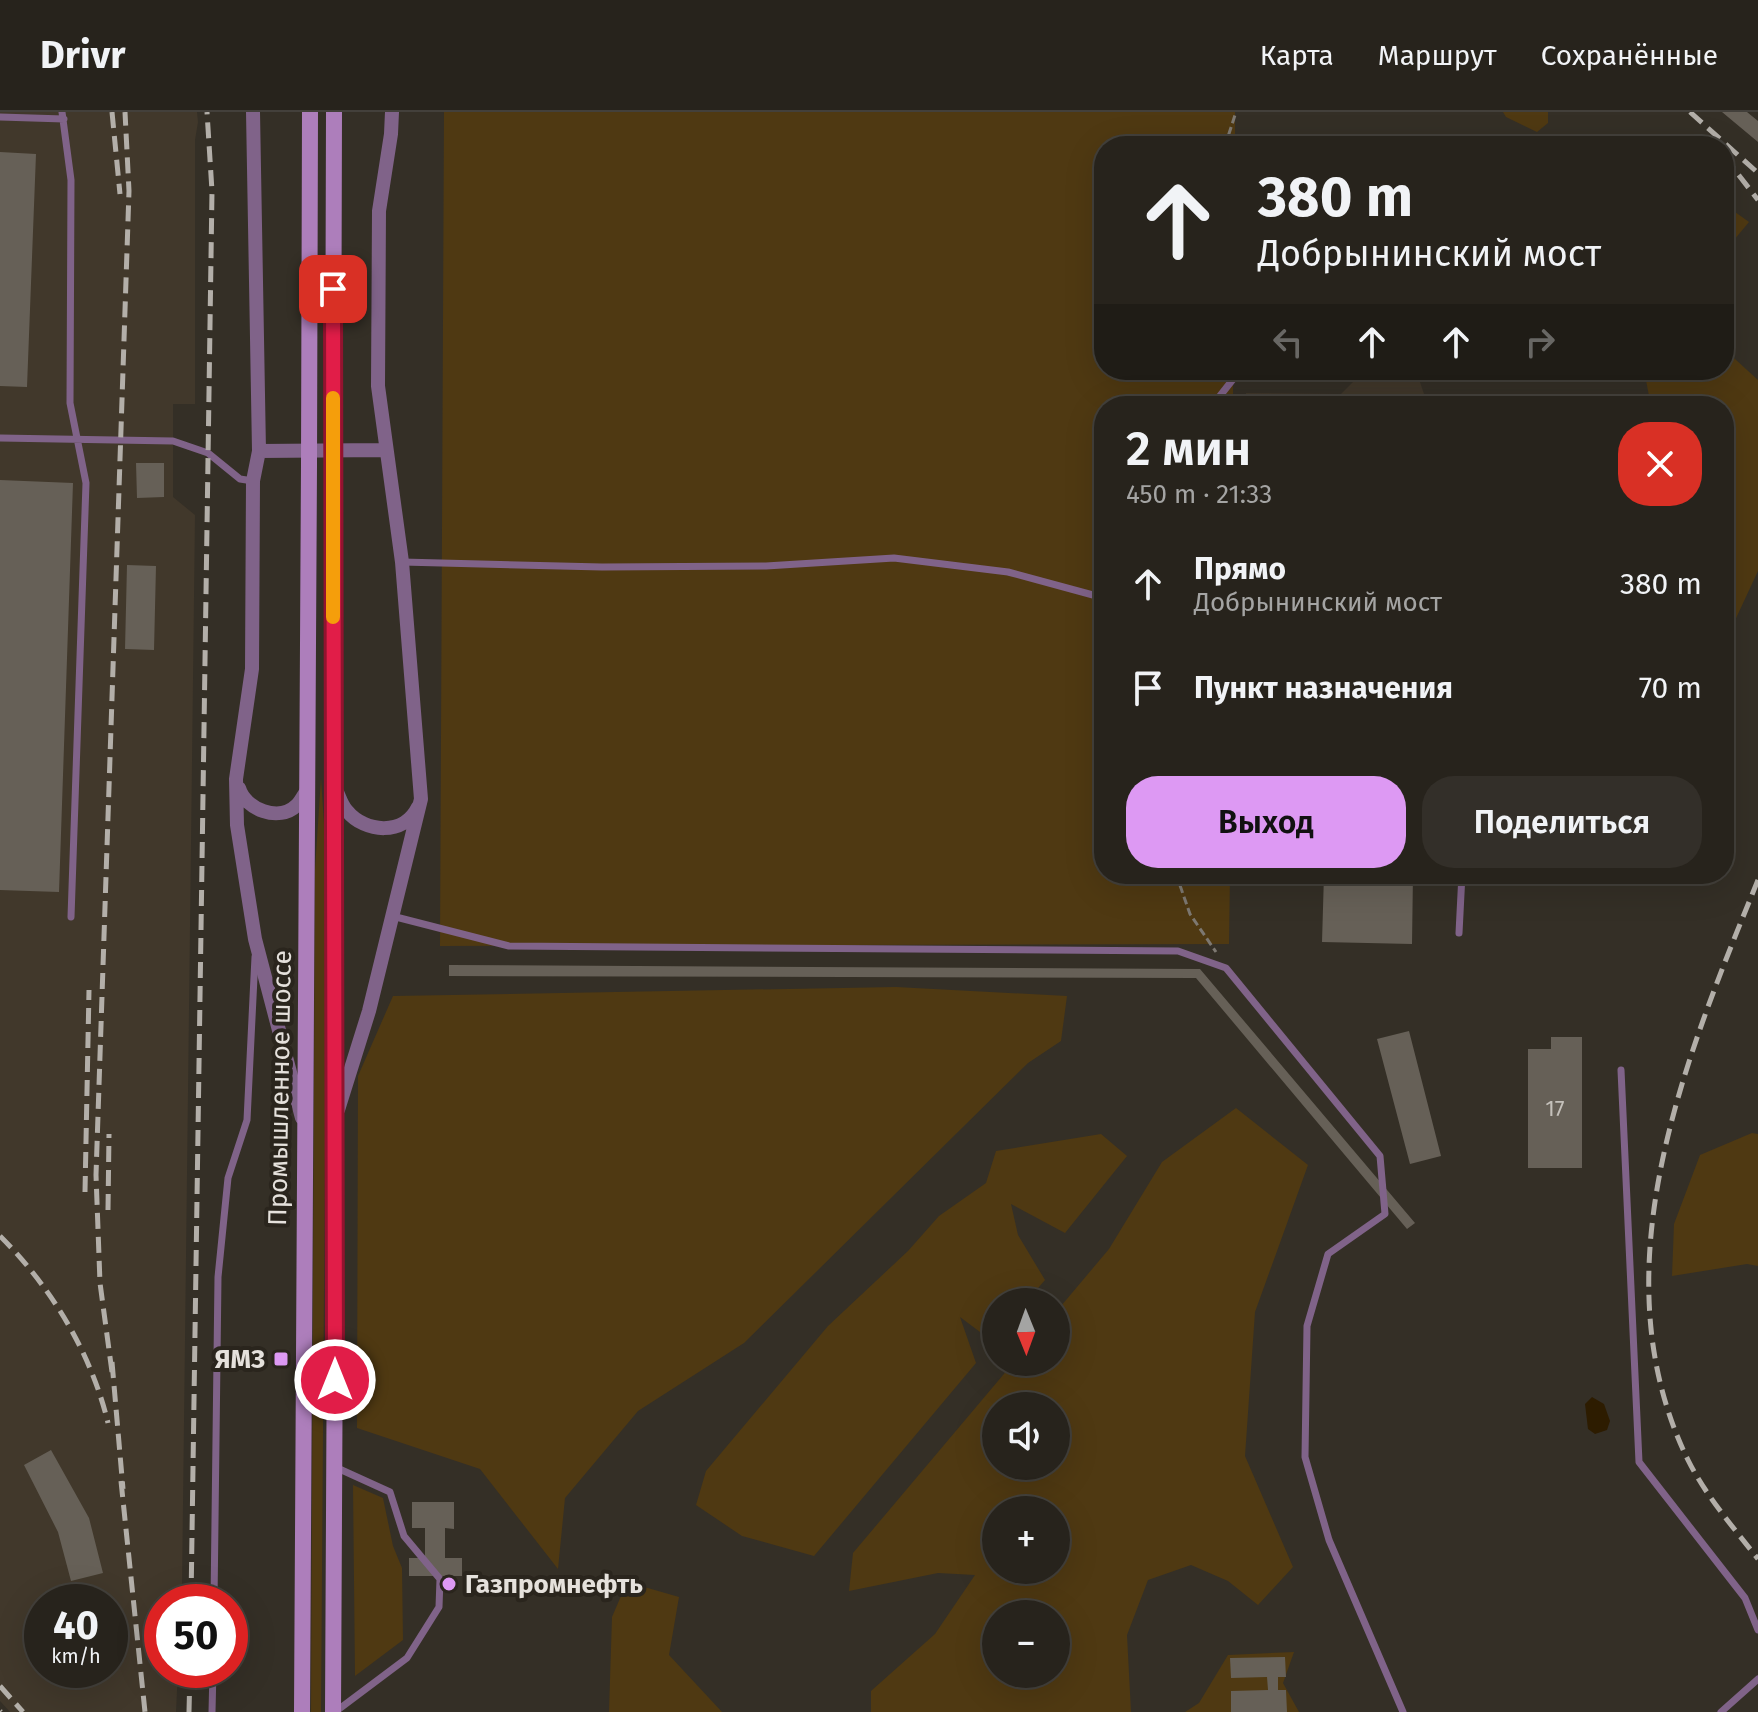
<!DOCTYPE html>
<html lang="ru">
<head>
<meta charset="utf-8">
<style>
  body { margin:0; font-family:"Fira Sans",sans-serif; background:#332f29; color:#f1f3f6; height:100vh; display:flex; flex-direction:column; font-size:30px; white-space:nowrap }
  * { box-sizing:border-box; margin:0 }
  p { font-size:26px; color:#a4a4a3 }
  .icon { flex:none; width:44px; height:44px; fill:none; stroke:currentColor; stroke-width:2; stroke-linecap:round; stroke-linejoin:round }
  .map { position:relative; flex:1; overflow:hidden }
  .panel { position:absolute; left:1094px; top:284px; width:640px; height:488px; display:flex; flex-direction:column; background:#27231c; border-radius:32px; box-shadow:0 8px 32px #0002,0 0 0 2px #43403b }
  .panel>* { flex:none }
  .guide { position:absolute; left:1094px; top:24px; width:640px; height:244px; border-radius:32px; box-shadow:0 8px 32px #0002,0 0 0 2px #43403b; background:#27231c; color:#f1f3f6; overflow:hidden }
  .needle { width:52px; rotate:179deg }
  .controls { position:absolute; left:982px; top:1176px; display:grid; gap:16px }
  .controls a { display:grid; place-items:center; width:88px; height:88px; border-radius:50%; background:#27231c; box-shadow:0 8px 32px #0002,0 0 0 2px #43403b; font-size:40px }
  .speed { position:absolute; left:24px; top:1472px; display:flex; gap:16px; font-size:40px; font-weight:700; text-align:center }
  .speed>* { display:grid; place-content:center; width:104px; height:104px; border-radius:50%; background:#27231c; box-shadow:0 8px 32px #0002,0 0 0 2px #43403b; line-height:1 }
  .speed small { font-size:20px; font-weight:400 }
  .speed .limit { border:12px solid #d22; background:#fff; color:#111 }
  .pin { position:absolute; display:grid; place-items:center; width:68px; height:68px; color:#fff; margin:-34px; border-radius:16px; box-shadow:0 4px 12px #0006 }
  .me { position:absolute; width:88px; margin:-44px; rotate:0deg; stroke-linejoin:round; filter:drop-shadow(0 0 6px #0008) }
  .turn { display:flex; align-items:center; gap:28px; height:168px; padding:0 32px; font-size:36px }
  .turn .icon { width:104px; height:104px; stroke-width:2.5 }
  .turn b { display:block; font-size:56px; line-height:68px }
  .lanes { display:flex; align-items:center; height:76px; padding:0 32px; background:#0003; justify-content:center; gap:40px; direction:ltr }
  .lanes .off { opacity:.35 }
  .round { display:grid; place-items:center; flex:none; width:84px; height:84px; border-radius:32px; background:#332f29 }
  .overview { display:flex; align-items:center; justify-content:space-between; height:136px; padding:0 32px }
  h1 { font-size:48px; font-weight:600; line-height:60px }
  .primary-button { display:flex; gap:16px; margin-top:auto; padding:16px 32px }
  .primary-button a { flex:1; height:92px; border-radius:32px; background:#dd99f3; color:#111; font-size:32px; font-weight:600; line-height:92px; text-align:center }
  .primary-button a+a { background:#332f29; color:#f1f3f6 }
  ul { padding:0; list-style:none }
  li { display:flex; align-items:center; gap:24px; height:104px; padding:0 32px }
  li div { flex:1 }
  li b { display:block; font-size:30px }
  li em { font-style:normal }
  header { display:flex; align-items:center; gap:48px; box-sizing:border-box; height:112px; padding:0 40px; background:#27231c; border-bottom:2px solid #43403b }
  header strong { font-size:38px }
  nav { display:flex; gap:44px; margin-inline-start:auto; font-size:28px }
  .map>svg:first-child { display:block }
  .built { fill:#41382b; fill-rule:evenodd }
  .green { fill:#4f3912; fill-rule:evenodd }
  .water { fill:#2d1c00 }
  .building { fill:#666057 }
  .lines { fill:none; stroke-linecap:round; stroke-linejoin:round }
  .path { stroke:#7d7871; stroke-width:3; stroke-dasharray:8 4; stroke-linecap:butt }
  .lane { stroke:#806389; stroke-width:7 }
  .street { stroke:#806389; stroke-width:14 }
  .secondary { stroke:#ad7ebb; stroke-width:16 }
  .rail { stroke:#b3afa9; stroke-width:5; stroke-dasharray:16 8; stroke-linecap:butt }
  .secondary-bridge { stroke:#ad7ebb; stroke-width:16 }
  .route-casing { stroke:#92132f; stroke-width:20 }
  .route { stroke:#e11d48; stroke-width:14 }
  .slow { stroke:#f59e0b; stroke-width:14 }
  .poi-dot { fill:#dd99f3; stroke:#2a251d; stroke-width:3 }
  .labels { text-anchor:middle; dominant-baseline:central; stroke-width:8; stroke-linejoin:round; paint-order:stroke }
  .number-label { font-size:22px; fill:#c5c1bb }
  .street-label { font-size:26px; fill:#e5e1dc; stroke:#2a251d }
  .poi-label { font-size:26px; font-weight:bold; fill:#e5e1dc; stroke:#2a251d; text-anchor:end }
</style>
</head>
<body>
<header>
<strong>Drivr</strong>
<nav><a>Карта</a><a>Маршрут</a><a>Сохранённые</a></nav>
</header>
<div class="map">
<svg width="1758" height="1600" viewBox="0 0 1758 1600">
  <rect width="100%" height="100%" fill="#342f26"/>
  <path class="built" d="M0,0H197L198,10L195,28V292H173V385L195,403L182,1476V1490H162V1558H178L176,1600H10L0,1589ZM42,1490H110V1558H42Z
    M1365,258H1416L1424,282L1577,283L1619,289V294H1246V281L1341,282Z"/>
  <path class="green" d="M444,0H1235V34H1104V258H1233V294H1104V762H1230L1229,832L440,834Z
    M1503,0H1548V11L1537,20L1506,5Z
    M1724,92L1749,110L1724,140Z
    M1724,237L1758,268V459L1724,532V294H1651L1644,258H1724Z
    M321,666L327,757L321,1600H311L315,757Z
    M896,875L1067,884L1061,929L1028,951L744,1231L638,1299L565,1386L558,1457L480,1357L357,1316L358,964L393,884Z
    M1236,996L1308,1053L1255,1200L1245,1344L1293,1455L1258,1493L1228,1469L1191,1453L1148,1468L1127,1523L1131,1600H871V1579L935,1522L975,1463L938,1461L849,1479L853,1441L1014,1250H1056V1200L1109,1137L1162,1050ZM996,1294H1056V1354H996ZM996,1398H1056V1458H996ZM1056,1502V1562H996V1502Z
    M1752,1021L1758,1022V1154L1747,1152L1672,1164L1674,1112L1700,1043Z
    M1101,1022L1127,1044L1065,1121L1011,1092L1018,1123L1045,1168L1026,1190H996V1224L992,1229L960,1205L976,1251L814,1444L742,1424L696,1393L706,1359L828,1214L908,1139L939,1104L986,1071L996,1039Z
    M353,1373L383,1386L393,1434L402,1456L403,1528L355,1564Z
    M627,1470L679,1485L669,1543L722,1600H609L612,1505Z
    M1294,1540L1283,1571L1299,1600H1185L1199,1591L1228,1543Z"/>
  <path class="water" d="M1592,1285L1604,1292L1610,1309L1607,1318L1595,1322L1588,1317L1585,1292Z"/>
  <path class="building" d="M1722,0H1747L1758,9V30Z
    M0,40L36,42L27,275L0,274Z
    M136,351H164V385L137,386Z
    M0,368L73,371L59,780L0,778Z
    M127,453L156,454L154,538L125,537Z
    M1324,762H1413L1412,832L1322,830Z
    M449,853L1200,857L1415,1111L1407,1117L1196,866L449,864Z
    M1409,919L1441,1044L1410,1052L1377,927Z
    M1551,925H1582V1056H1528V937H1551Z
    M51,1338L89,1406L103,1461L71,1469L58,1420L24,1353Z
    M412,1390H454V1417L445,1416V1446H462V1464H409V1446H425V1416H412Z
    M1285,1545L1286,1565H1278V1578H1286L1287,1600H1231V1579L1268,1578L1267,1565L1231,1566L1230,1546Z"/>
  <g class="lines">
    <path class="path" d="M1225,34L1236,0
      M1233,294V286
      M1176,762L1190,802L1216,840"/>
    <path class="lane" d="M62,0L71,68L70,291L86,371L71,805
      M0,5L64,7
      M1212,294L1234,266
      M0,326L173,329L208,341L240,367L253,369
      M402,450L602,455L766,454L894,446L1008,460L1104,486
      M392,804L509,834L1178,839L1226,856L1380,1044L1385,1102L1328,1142L1307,1214L1305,1345L1329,1428L1403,1600
      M1459,821L1462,762
      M1621,958L1639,1350L1745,1486L1758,1518
      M214,1490L218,1165L228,1066L247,1008L255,845
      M212,1600L213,1558
      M335,1600L407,1546L439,1495L440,1467L404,1424L390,1380L335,1355
      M1721,1600L1758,1567"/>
    <path class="street" d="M253,0L259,339L253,369L252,557L236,667L237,713L255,827L302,1006
      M259,339L385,338
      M239,676C245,697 279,711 297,693C301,689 304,682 308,677
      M335,676C339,683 341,693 347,699C365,721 404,724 418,695
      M338,998L369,899L421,687L402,450L378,274L379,99L391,22L392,0"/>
    <path class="secondary" d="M333,354L336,1006L333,1600
      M302,1600L309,353"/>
    <path class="rail" d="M112,0L120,82
      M1690,0L1758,61
      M1724,44L1758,88
      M1758,768C1685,947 1596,1160 1688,1348C1706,1384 1733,1415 1758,1447
      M85,1080L89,878
      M108,1098L109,1022
      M0,1124C51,1175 91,1240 108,1311
      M112,1250L123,1377
      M112,1260L100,1171L96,1063L129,79L125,0
      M121,1369L145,1600
      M191,1490L212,79L207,0
      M0,1574L23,1600
      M0,1599L1,1600
      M189,1600L190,1558"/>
    <path class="secondary-bridge" d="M309,353L310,0
      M333,354L334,0"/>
  </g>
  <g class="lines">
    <defs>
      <path id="route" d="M333,177L335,1268"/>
    </defs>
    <use href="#route" class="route-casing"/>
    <use href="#route" class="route"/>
    <path class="slow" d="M333,286V505"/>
  </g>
  <g class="poi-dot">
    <rect x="273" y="1239" width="16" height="16" rx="4"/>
    <circle cx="449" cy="1472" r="8"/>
  </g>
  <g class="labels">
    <g class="number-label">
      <text x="1555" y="996">17</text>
    </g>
    <g class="street-label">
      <text transform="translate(280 976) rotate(-89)">Промышленное шоссе</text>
    </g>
    <g class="poi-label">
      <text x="265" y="1247">ЯМЗ</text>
      <text x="465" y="1472" text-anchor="start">Газпромнефть</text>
    </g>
  </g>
</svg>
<div class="controls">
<a><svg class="needle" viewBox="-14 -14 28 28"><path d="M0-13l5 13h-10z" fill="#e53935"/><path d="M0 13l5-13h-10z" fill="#a4a4a3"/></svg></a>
<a><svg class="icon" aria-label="sound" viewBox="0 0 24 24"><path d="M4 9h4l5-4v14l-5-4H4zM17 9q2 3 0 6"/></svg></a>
<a>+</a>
<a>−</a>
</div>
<div class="speed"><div>40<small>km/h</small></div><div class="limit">50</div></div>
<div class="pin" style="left:333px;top:177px;background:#d93025"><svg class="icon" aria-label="arrive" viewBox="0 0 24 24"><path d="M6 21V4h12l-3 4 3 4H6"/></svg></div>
<svg class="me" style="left:335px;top:1268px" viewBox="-20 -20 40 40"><circle r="17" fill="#e11d48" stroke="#fff" stroke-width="3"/><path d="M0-11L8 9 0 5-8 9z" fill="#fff"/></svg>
<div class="guide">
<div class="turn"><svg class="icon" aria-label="ahead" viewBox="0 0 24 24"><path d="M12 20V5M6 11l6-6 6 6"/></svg><div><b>380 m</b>Добрынинский мост</div></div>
<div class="lanes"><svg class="icon off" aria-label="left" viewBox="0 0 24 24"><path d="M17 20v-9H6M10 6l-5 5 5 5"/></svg><svg class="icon" aria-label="ahead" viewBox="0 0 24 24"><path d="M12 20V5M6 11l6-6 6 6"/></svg><svg class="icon" aria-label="ahead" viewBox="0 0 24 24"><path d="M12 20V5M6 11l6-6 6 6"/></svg><svg class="icon off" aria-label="right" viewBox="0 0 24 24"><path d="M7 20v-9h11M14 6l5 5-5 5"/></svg></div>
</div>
<section class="panel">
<div class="overview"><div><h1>2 мин</h1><p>450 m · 21:33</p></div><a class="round" style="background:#d93025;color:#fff"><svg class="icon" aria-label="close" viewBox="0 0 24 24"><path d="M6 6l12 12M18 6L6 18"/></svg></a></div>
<ul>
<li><svg class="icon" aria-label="ahead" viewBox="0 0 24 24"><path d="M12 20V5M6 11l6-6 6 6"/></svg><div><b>Прямо</b><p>Добрынинский мост</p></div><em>380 m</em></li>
<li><svg class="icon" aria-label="arrive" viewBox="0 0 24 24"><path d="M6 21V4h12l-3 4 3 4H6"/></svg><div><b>Пункт назначения</b></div><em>70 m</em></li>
</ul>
<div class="primary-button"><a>Выход</a><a>Поделиться</a></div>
</section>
</div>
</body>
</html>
